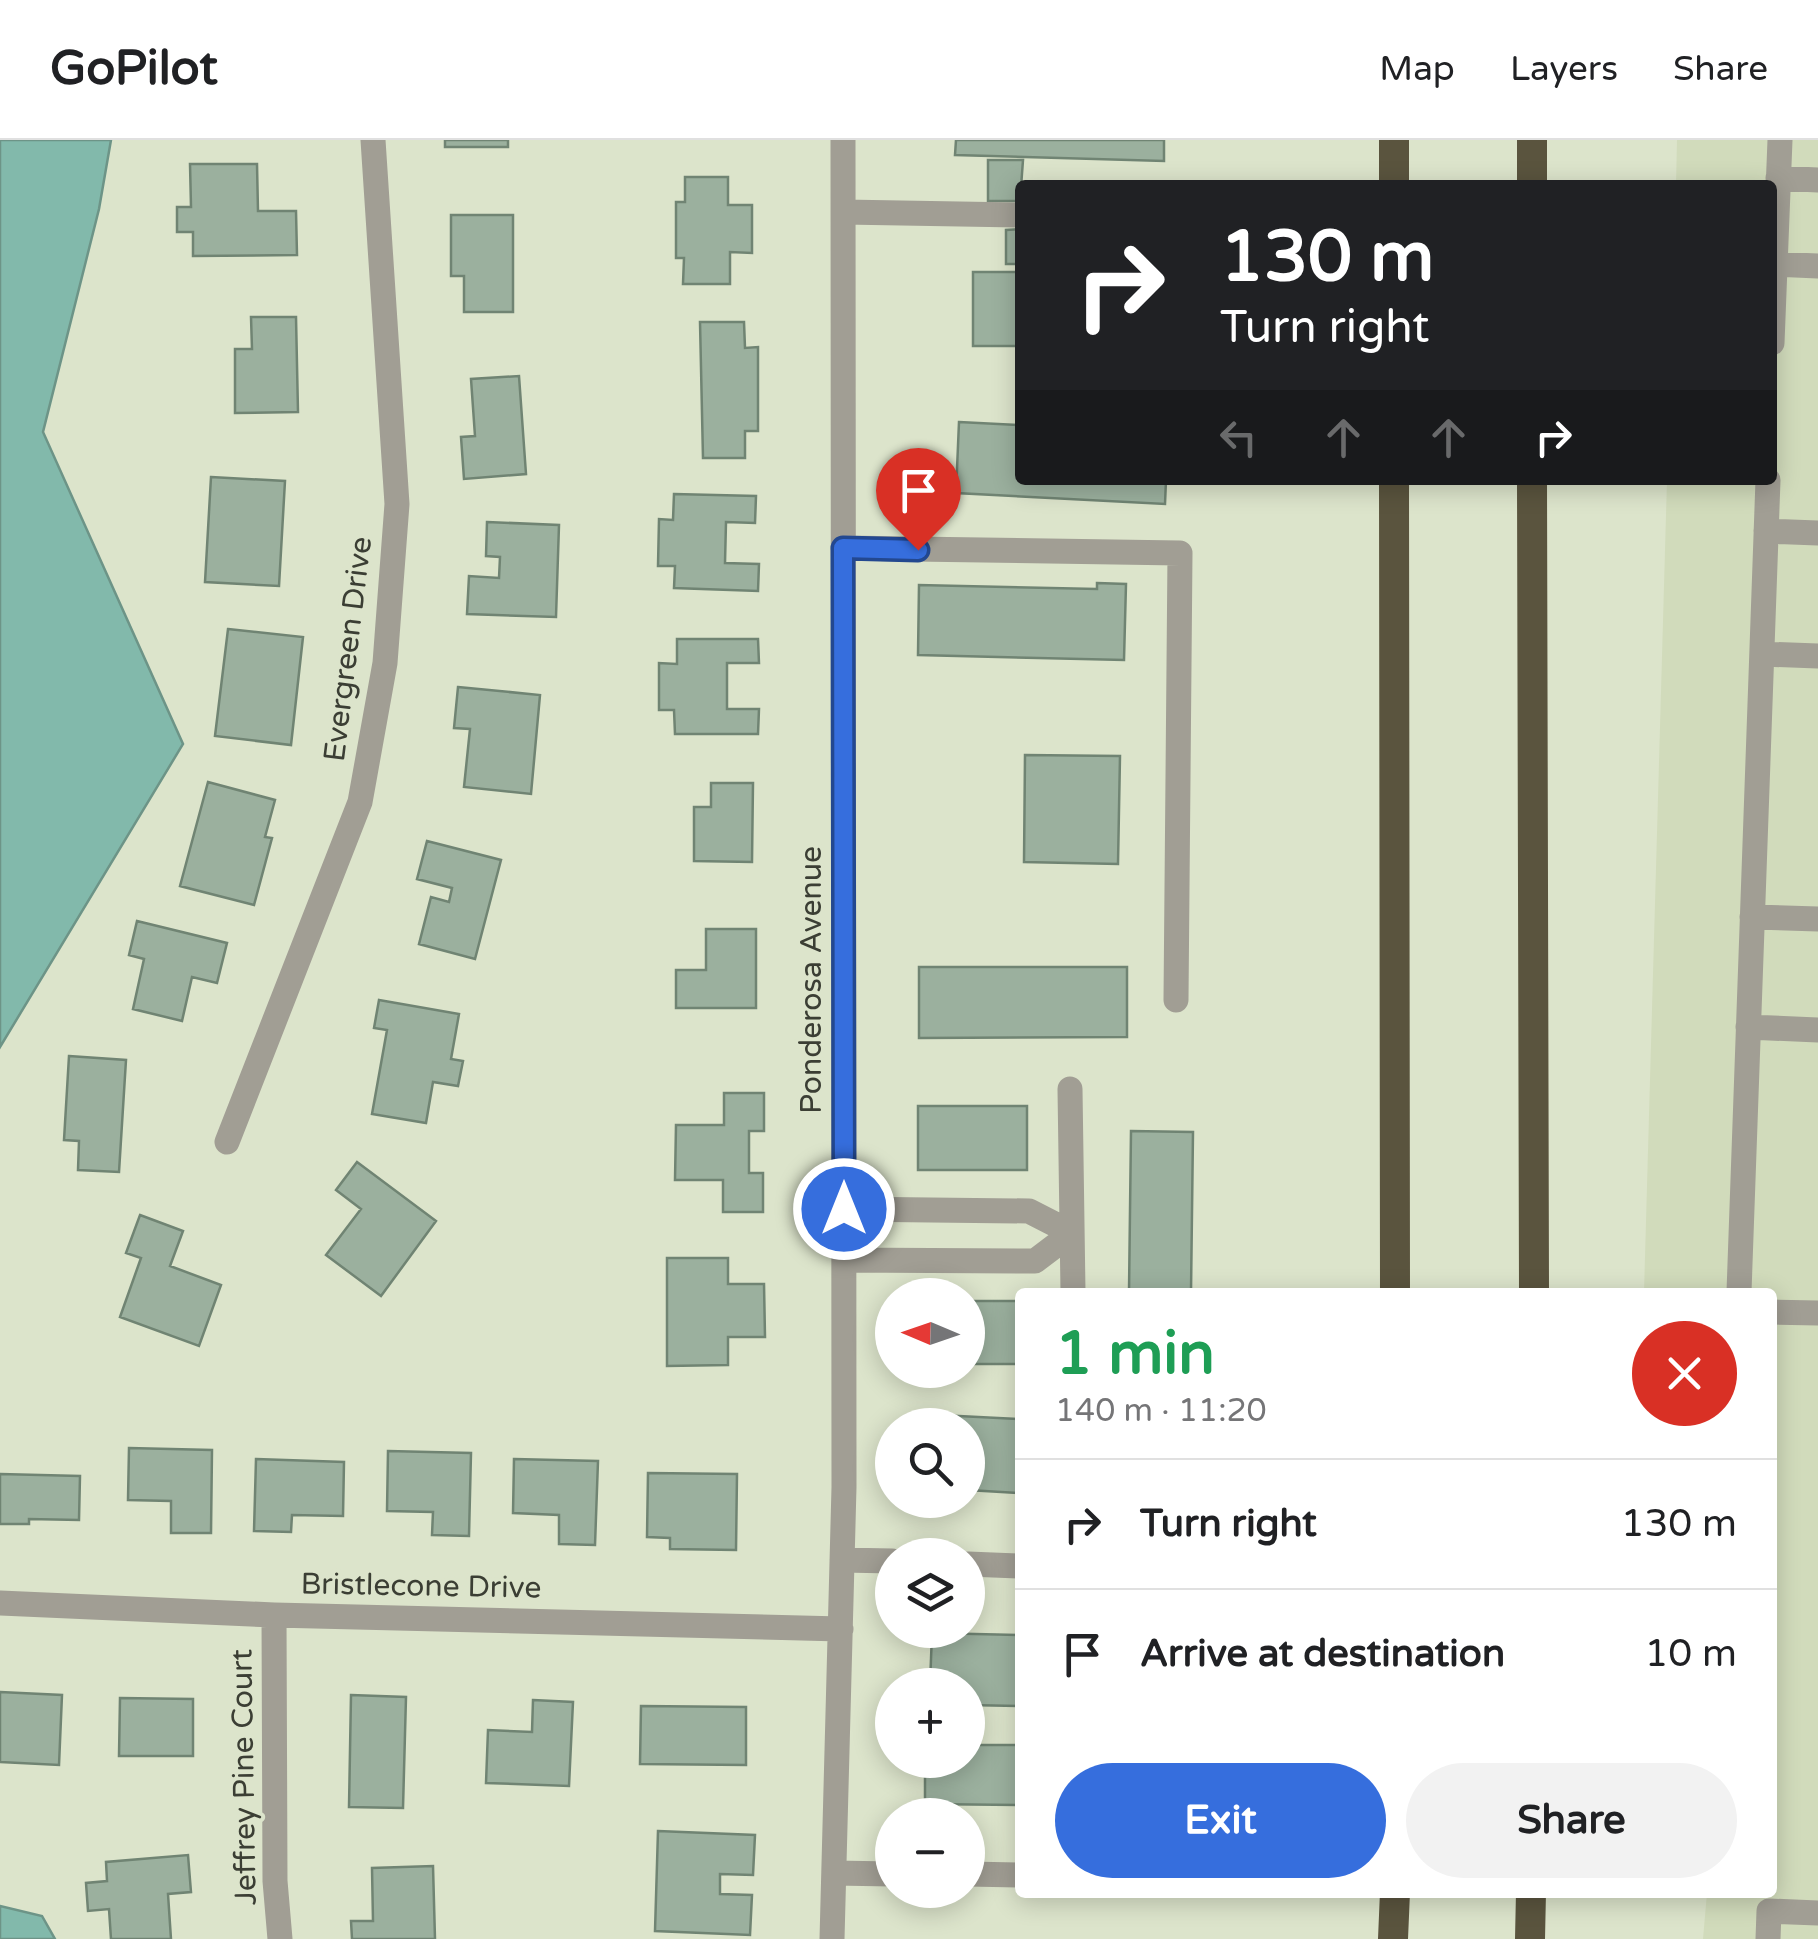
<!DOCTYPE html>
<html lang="en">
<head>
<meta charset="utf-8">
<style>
  body { margin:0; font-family:"Varela Round",sans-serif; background:#f2f2f2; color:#202124; height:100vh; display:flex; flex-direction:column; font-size:38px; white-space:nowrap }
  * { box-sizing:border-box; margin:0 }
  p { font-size:32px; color:#757577 }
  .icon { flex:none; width:55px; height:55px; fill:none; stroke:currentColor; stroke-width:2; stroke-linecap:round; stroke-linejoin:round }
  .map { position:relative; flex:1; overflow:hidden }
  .side { position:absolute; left:1015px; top:1148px; width:762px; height:610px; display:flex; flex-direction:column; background:#fff; border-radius:10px; box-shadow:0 5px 25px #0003 }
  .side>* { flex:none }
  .top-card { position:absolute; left:1015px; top:40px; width:762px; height:305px; border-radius:10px; box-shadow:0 5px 25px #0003; background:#202124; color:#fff; overflow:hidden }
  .needle { width:65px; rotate:272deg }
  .controls { position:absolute; left:875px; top:1138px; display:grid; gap:20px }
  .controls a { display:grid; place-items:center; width:110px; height:110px; border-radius:50%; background:#fff; box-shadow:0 5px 25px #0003; font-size:50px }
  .pin { position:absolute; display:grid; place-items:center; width:85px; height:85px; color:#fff; margin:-102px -42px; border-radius:50% 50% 50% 0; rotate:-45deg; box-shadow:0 0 10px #0007 }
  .pin .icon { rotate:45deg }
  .me { position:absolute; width:110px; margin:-55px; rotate:0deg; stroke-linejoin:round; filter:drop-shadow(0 0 8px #0008) }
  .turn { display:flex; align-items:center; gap:35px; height:210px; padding:0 40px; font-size:45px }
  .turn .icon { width:130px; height:130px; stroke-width:2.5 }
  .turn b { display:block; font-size:70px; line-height:85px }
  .lanes { display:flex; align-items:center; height:95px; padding:0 40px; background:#0003; justify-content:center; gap:50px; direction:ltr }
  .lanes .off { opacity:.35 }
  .round { display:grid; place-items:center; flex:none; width:105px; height:105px; border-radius:52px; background:#f2f2f2 }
  .head { display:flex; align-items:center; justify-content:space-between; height:170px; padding:0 40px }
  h1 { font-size:60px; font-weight:700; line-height:75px; color:#1e9e55 }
  .primary-button { display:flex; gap:20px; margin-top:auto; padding:20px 40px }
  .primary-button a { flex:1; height:115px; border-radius:60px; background:#366edd; color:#fff; font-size:40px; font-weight:700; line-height:115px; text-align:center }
  .primary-button a+a { background:#f2f2f2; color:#202124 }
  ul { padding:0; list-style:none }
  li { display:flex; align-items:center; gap:30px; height:130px; padding:0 40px; border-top:2px solid #e0e0e0 }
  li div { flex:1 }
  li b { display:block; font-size:38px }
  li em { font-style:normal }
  header { display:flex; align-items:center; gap:60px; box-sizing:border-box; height:140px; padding:0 50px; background:#fff; border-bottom:2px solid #e0e0e0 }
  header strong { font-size:48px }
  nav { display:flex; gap:55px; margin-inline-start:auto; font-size:35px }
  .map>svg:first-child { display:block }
  .built { fill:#d1dbbb }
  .water { fill:#82b9ab; stroke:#6d9487; stroke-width:2.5 }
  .building { fill:#9bb09e; stroke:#708473; stroke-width:2.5 }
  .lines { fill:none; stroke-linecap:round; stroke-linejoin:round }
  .minor { stroke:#a19e94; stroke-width:25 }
  .highway { stroke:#5a543e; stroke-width:30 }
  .route-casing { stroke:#234890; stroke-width:25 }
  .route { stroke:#366edd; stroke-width:18 }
  .labels { text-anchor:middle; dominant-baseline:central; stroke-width:8; stroke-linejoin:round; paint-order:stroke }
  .street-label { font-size:30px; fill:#3b3e34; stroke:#dce4cb }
</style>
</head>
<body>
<header>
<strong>GoPilot</strong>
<nav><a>Map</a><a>Layers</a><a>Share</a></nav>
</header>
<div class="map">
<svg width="1818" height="1799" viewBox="0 0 1818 1799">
  <rect width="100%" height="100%" fill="#dce4cb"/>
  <path class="built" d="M1677,0H1818V1799H1703L1707,1753L1772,1752V1152H1644L1667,340H1772V45H1676Z"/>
  <path class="water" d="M0,0H111L99,69L43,292L183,604L0,907Z
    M0,1766L42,1776L55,1799H0Z"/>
  <path class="building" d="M445,0H508V7H445Z
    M956,0H1164V21L955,15Z
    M988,20H1023L1020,61H988Z
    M190,24H257L258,71H296L297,115L193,116V92H177V67H191Z
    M685,37H728V65H752V113L730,112V144H683L684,118H676V62H685Z
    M451,75H513V172H464V136H451Z
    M1020,89V124H1006V90Z
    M973,132H1020V206H973Z
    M251,177H296L298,272L235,273V209H252Z
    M700,182H744L745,208L758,207V291H745V318H703Z
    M519,236L526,334L464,339L461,297L475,296L471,239Z
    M959,282L1020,285V340H1166L1165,364L956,353Z
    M211,337L285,341L279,446L205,442Z
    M674,354L756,356L755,383L726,382L725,423L759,424L758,451L674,448L675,426H658L659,379L673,380Z
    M487,382L559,385L556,477L467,474L469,436L499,438L500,417L486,416Z
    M1097,443L1126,444L1124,520L918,515L919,445L1097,449Z
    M228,489L303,497L291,605L215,596Z
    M677,499H758L759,523H727V569H759L758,594H675L674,570H659V523L677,524Z
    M458,547L540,555L531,654L464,647L470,589L454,588Z
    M1025,615L1120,616L1118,724L1024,722Z
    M208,642L275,660L265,697L272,698L254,765L180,746Z
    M711,643H753L752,722L694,721V667H711Z
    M427,701L501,720L475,819L419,804L431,757L449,762L452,748L417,739Z
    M137,781L227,803L217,843L192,837L182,881L133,869L144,819L129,815Z
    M706,789H756V868H676V830H706Z
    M919,827H1127V897L919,898Z
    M379,860L459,874L451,919L463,921L458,946L433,942L426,983L372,974L387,890L374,888Z
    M69,916L126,920L119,1032L78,1030L79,1001L64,1000Z
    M724,953H764V991H749V1033H763V1072H723V1040H675L676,985H724Z
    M918,966H1027V1030H918Z
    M1131,991L1193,992L1191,1152H1129Z
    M357,1022L436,1081L381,1156L326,1115L361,1069L336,1050Z
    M140,1075L183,1091L170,1126L221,1145L199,1206L120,1177L141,1118L126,1113Z
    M667,1118H728V1144H764L765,1197H728V1225L667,1226Z
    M968,1161H1020V1224H968Z
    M939,1275L1020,1279V1353L968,1350V1285H938Z
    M129,1308L212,1310L211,1393H171V1361L128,1360Z
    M388,1311L471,1313L469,1396L432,1395L433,1372L387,1371Z
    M256,1319L344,1322L343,1376L292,1375L291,1392L254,1391Z
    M514,1319L598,1321L595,1405L559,1404V1375L513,1373Z
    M648,1333L737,1334L736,1410L670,1409V1398L647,1397Z
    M0,1334L80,1336L79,1380L29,1379V1384H0Z
    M932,1493L1020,1495V1566L968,1565V1545H930Z
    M0,1552L62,1555L59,1625L0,1622Z
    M351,1555L406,1557L403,1668L349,1667Z
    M120,1558L193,1559V1616H119Z
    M533,1560L573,1562L569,1646L486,1643L488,1590L532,1592Z
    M641,1566L746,1567V1625L640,1624Z
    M968,1605H1020V1665L925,1664V1620H968Z
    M658,1691L755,1695L753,1735L720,1734V1754L752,1755L750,1795L655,1791Z
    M188,1715L191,1752L168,1754L171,1799H111L109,1769L88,1771L86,1743L107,1741L106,1722Z
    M433,1726L435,1799H352L351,1781H373L372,1728Z"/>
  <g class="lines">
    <path class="minor" d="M1778,38L1818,40
      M843,72L1020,75
      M1775,124L1818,126
      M1772,203L1780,0
      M1766,391L1818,393
      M843,408L1180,413L1176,860
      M1762,514L1818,516
      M1752,777L1818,779
      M1748,887L1818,890
      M1070,949L1073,1152
      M227,1002L360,662L385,523L397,364L373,0
      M844,1120L1035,1121L1072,1093L1029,1071L844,1069
      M1739,1152L1768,340
      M1772,1172L1818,1173
      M842,1420L892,1421
      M968,1424L1020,1426
      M0,1463L274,1475L841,1489
      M274,1475L275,1741L280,1799
      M834,1733L892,1734
      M968,1734L1020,1735
      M832,1799L844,1347L843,0
      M1768,1799L1769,1771L1818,1773"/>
    <path class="highway" d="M1394,0V45
      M1532,0V45
      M1394,340L1395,1152
      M1532,340L1534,1152
      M1393,1799L1395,1752
      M1530,1799L1531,1752"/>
  </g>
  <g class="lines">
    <defs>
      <path id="route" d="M844,1069L843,408L918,410"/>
    </defs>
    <use href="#route" class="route-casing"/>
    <use href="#route" class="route"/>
  </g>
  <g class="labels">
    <g class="street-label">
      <text transform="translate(348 509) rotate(-83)">Evergreen Drive</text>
      <text transform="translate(811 840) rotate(-90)">Ponderosa Avenue</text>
      <text transform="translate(421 1446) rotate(1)">Bristlecone Drive</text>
      <text transform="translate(244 1637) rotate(-91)">Jeffrey Pine Court</text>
    </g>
  </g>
</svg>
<div class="controls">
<a><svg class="needle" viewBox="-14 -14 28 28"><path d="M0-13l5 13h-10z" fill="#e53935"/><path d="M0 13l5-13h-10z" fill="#757577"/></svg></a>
<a><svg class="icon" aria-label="search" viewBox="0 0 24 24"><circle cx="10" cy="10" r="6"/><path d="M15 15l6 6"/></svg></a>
<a><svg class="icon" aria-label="layers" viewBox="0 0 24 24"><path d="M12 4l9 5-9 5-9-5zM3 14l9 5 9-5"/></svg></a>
<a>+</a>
<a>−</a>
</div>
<div class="pin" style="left:918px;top:410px;background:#d93025"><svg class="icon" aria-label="arrive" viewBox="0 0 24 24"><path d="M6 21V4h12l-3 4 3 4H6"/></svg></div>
<svg class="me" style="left:844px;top:1069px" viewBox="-20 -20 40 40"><circle r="17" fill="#366edd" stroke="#fff" stroke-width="3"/><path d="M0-11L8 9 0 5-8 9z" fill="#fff"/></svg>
<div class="top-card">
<div class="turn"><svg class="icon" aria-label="right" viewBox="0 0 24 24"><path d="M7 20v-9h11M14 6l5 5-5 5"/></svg><div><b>130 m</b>Turn right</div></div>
<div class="lanes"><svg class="icon off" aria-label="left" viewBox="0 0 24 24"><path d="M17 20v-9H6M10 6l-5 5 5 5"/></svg><svg class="icon off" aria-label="ahead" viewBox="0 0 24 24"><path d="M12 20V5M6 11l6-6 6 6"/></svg><svg class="icon off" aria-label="ahead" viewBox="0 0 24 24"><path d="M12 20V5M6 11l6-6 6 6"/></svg><svg class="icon" aria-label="right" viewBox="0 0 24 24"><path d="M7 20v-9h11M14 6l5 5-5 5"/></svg></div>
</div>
<section class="side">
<div class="head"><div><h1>1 min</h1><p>140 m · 11:20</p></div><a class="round" style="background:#d93025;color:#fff"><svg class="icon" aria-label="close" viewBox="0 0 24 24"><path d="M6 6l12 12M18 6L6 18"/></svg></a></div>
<ul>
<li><svg class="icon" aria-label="right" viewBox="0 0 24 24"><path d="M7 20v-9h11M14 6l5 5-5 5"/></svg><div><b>Turn right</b></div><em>130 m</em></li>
<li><svg class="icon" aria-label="arrive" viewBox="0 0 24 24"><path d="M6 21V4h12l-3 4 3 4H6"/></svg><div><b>Arrive at destination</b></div><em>10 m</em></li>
</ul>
<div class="primary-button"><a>Exit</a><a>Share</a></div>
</section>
</div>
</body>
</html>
